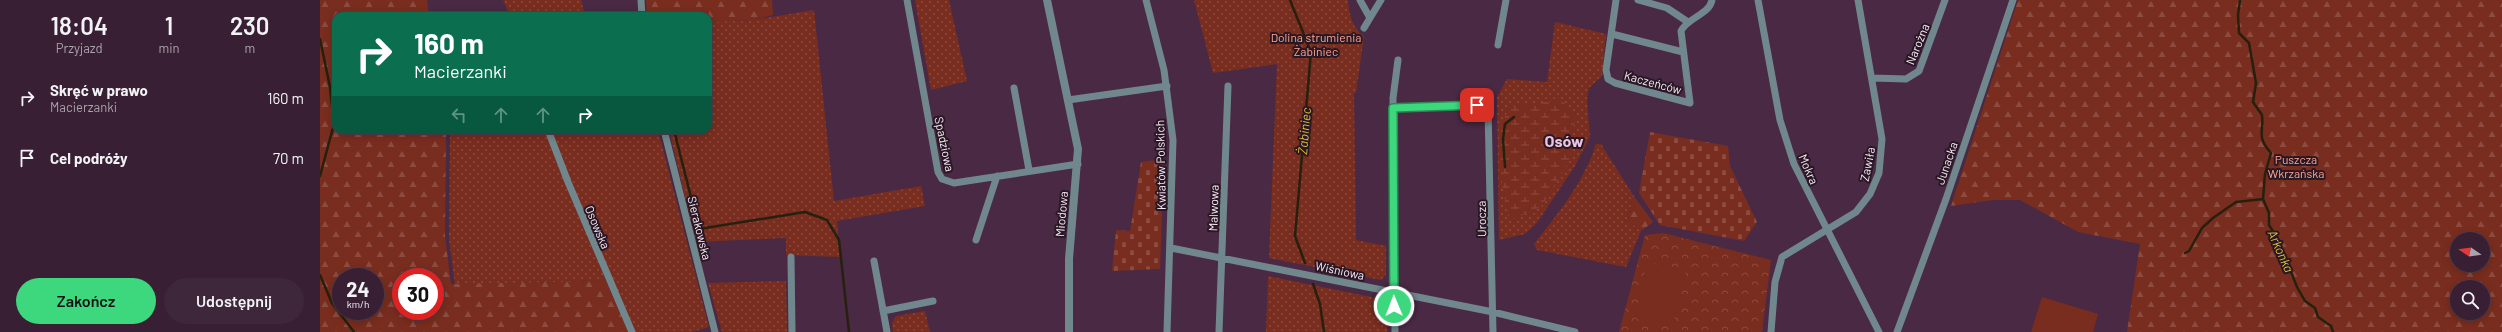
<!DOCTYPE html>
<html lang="pl">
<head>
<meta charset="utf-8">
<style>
  body { margin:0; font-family:Barlow,sans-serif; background:#3f273b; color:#f1f3f6; height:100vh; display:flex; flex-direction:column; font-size:15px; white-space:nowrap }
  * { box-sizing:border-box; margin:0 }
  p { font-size:13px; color:#aba2ac }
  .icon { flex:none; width:22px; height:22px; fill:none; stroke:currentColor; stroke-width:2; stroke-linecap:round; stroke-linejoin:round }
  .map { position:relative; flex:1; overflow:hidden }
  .side { display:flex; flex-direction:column; background:#381f33; width:320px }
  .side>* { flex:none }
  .hud { position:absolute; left:12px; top:12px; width:380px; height:122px; border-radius:12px; box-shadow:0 2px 10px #0003,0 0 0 1px #523d4e; background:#0b6e4f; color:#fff; overflow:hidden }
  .needle { width:26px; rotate:283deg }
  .tools { position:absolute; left:2130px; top:232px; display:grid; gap:8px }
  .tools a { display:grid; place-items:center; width:40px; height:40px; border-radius:50%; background:#381f33; box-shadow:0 2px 10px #0003,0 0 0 1px #523d4e; font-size:20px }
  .speed { position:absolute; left:12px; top:268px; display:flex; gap:8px; font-size:20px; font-weight:700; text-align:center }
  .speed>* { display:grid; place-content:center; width:52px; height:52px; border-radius:50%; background:#381f33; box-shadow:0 2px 10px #0003,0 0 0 1px #523d4e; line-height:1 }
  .speed small { font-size:10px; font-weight:400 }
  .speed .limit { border:6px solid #d22; background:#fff; color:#111 }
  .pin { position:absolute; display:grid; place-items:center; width:34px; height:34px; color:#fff; margin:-17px; border-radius:8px; box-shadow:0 2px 6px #0006 }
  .me { position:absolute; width:44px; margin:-22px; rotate:359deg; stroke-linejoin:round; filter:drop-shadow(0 0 3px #0008) }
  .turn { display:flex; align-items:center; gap:14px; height:84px; padding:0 16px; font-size:18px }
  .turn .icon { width:52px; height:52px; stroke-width:2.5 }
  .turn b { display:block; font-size:28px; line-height:34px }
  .lanes { display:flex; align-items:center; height:38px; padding:0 16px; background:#0003; justify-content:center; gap:20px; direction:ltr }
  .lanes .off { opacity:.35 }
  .eta { display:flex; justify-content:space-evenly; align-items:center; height:68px; text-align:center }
  .eta b { font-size:24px; font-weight:600; line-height:28px }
  .action { display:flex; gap:8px; margin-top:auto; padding:8px 16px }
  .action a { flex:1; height:46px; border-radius:24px; background:#3dd77e; color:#111; font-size:16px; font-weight:600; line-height:46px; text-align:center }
  .action a+a { background:#3f273b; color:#f1f3f6 }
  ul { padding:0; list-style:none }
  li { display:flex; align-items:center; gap:12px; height:60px; padding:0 16px }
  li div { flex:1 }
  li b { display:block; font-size:15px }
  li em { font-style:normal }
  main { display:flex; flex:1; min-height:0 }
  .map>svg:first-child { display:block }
  .grass { fill:url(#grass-dots) }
  .forest { fill:url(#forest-firs); fill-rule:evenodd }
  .wetland { fill:url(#wetland-marsh) }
  .cemetery { fill:url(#cemetery-stones) }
  .park { fill:url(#park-crowns) }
  .garden { fill:#792d1e }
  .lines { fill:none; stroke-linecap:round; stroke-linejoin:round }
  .stream { stroke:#26200e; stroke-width:2.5 }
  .minor { stroke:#70888d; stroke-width:7 }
  .tertiary { stroke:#70888d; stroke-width:8 }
  .route-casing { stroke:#288c52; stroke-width:10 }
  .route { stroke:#3dd77e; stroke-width:7 }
  .labels { text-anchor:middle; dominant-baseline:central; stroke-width:4; stroke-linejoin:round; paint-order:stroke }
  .park-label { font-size:12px; fill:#ffa491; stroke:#271824 }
  .street-label { font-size:12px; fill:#fee9fa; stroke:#271824 }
  .water-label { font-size:13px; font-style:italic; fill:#e2bd38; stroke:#271824 }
  .district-label { font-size:16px; font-weight:bold; fill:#eec4e5; stroke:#271824 }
</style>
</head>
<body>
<main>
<section class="side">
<div class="eta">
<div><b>18:04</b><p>Przyjazd</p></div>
<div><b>1</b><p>min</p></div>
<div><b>230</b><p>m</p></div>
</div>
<ul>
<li><svg class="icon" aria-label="right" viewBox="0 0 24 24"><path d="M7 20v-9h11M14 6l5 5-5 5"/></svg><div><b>Skręć w prawo</b><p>Macierzanki</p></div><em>160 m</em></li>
<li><svg class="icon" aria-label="arrive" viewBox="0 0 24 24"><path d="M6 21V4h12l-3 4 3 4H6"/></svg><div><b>Cel podróży</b></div><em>70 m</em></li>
</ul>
<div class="action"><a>Zakończ</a><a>Udostępnij</a></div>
</section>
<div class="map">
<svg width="2182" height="332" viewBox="0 0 2182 332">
  <defs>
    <pattern id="grass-dots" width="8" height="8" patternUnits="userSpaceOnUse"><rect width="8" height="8" fill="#792d1e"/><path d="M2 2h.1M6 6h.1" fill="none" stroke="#8d4b40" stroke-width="1.8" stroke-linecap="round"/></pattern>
    <pattern id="forest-firs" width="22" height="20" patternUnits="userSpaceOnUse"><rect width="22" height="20" fill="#792d1e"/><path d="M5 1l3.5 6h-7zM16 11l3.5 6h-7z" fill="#8d4b40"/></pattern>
    <pattern id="wetland-marsh" width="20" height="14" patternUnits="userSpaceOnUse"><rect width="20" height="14" fill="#792d1e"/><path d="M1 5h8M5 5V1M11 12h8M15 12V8" fill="none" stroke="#8d4b40"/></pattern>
    <pattern id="cemetery-stones" width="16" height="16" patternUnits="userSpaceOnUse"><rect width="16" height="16" fill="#792d1e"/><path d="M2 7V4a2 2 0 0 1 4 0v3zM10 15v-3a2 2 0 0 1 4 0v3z" fill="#8d4b40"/></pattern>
    <pattern id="park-crowns" width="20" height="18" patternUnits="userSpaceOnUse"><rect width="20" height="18" fill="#792d1e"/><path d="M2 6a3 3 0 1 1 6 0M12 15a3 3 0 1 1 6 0" fill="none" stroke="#8d4b40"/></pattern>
  </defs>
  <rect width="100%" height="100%" fill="#4a2944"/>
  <path class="grass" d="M183,0H261L265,16H190Z
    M595,0H629L647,81L611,90Z
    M874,0H1028C1029,12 1032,29 1044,36L1036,93H1034L1036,240L1066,246V275L1061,280L949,258L957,64L893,73Z
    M494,10L514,201L601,186L605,206L517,221L520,257L466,255V238L376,242L349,130H388V22L433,20Z
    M1235,22L1286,34L1282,76L1269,88L1267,99L1270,137L1255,166L1217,223L1205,234L1179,240L1177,97L1187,79L1227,82Z
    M130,130H225L286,281L135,285L129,239Z
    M231,130H338L389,327L372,332H314L250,182Z
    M1276,144H1281L1313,195L1308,221L1321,231L1306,267L1217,250L1214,244C1238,214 1265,180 1276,144Z
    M948,276L1061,299L1067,306V332H946Z
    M466,281L467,332H402L388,283Z
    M605,311L610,332H573L572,323L576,316Z"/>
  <path class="forest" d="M0,0H107L109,16H16V130H126L125,236L131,284L286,281L310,332H0ZM21,277H55V311H21ZM81,277H115V311H81Z
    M326,0H452L453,15L433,20L388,22V16H327Z
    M1698,0H2182V332H1807L1820,244L1758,232L1700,200H1673L1631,206ZM2137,239H2163V265H2137ZM2137,287H2163V313H2137Z
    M1313,195L1333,222L1321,231L1308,221Z"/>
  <path class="wetland" d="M1242,100L1255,115L1250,160L1221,207L1189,221L1182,184L1179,130L1190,106Z"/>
  <path class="cemetery" d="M1330,132L1408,146L1410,166L1437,222L1424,241L1340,225L1319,193Z
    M844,159L840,269L792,271L796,230L810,231L821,162Z"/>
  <path class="park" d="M1343,233L1451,260L1442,332H1299L1325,235Z"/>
  <path class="garden" d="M1327,262L1366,271L1353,326L1315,318Z
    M1722,297L1778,314L1773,332H1711Z"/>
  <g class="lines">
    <path class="stream" d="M970,0L991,52L975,236L985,263
      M1920,0L1918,15L1919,33L1929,43L1936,83L1933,102L1942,115C1944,133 1936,136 1951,153L1945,174L1943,199L1949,213V225L1958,239L1977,287L1985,301L1995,308L1998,317L2011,326L2013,332
      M0,39L10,87L14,124L0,176
      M354,130L379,229L485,212L507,220L519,240L529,332
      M1185,167L1183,139L1185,124L1194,117
      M1865,253L1869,251L1882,228L1893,218L1916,202L1943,199
      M0,275L12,303L34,332
      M993,284L1000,304L1004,332"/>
    <path class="minor" d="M321,0L322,16
      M587,0L618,172L622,179L634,183L758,164
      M826,0L844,70L853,140L847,332
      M1040,0L1050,18L1061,0
      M1296,0L1286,70L1288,79L1295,83L1370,103L1361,31C1368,17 1389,15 1392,0
      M1318,0L1347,8L1368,22
      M1438,0L1460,120L1474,164L1559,332
      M1044,28L1050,18
      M1292,34L1363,52
      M1178,45L1186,0
      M1552,78L1586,79L1599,71L1625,0
      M694,88L709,170
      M748,100L847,86
      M1073,108L1163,105L1168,109L1173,332
      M228,130L248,182L312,332
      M344,130L395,332
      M656,240L677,176
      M851,248L1173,312L1255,332
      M471,257L472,332
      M554,261L567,332
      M563,311L613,301
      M899,332L908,86
      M1075,332L1073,98L1078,60
      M1451,332L1455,282L1462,257L1536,212L1550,194L1559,173L1562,139L1538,0
      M1577,332L1626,199L1693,0"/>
    <path class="tertiary" d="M727,0L758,149L749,259V332"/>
  </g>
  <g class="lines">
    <defs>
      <path id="route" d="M1074,306L1073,108L1157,105"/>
    </defs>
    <use href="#route" class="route-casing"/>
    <use href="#route" class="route"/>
  </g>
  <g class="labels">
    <g class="park-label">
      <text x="996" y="37">Dolina strumienia<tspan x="996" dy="14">Żabiniec</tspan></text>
      <text x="1976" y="159">Puszcza<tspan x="1976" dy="14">Wkrzańska</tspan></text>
    </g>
    <g class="street-label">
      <text transform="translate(1597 44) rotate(-68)">Narożna</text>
      <text transform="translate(1333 82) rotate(15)">Kaczeńców</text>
      <text transform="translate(625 144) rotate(78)">Spadziowa</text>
      <text transform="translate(1626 163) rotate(-71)">Junacka</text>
      <text transform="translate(1547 164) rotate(-79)">Zawiła</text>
      <text transform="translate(840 165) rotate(-91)">Kwiatów Polskich</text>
      <text transform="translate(1489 169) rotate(67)">Mokra</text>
      <text transform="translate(893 208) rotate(-88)">Malwowa</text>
      <text transform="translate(741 214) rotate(-85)">Miodowa</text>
      <text transform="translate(1161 219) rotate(-91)">Urocza</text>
      <text transform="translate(278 227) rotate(67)">Osowska</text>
      <text transform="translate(380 228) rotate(76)">Sierakowska</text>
      <text transform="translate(1020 270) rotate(12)">Wiśniowa</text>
    </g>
    <g class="water-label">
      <text transform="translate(984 131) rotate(-85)">Żabiniec</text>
      <text transform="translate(1961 251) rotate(66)">Arkonka</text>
    </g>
    <g class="district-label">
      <text x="1244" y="140">Osów</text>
    </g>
  </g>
</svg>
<div class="tools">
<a><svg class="needle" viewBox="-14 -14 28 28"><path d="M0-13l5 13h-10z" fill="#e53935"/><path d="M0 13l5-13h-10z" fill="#aba2ac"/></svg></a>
<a><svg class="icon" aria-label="search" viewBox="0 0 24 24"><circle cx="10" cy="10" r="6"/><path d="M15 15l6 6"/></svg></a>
</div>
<div class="speed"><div>24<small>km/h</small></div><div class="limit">30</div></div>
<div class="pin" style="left:1157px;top:105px;background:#d93025"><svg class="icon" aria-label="arrive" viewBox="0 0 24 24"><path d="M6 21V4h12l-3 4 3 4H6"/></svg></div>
<svg class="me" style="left:1074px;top:306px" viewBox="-20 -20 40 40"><circle r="17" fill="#3dd77e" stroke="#fff" stroke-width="3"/><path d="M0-11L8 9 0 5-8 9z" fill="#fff"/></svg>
<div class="hud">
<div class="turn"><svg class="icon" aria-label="right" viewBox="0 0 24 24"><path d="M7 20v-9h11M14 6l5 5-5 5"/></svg><div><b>160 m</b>Macierzanki</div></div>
<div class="lanes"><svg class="icon off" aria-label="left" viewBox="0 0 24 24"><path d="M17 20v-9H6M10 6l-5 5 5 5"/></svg><svg class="icon off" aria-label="ahead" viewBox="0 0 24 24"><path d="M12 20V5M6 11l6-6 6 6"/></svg><svg class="icon off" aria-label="ahead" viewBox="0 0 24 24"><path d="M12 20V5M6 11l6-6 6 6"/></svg><svg class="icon" aria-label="right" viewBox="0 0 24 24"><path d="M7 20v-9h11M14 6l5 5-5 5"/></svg></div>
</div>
</div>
</main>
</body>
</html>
